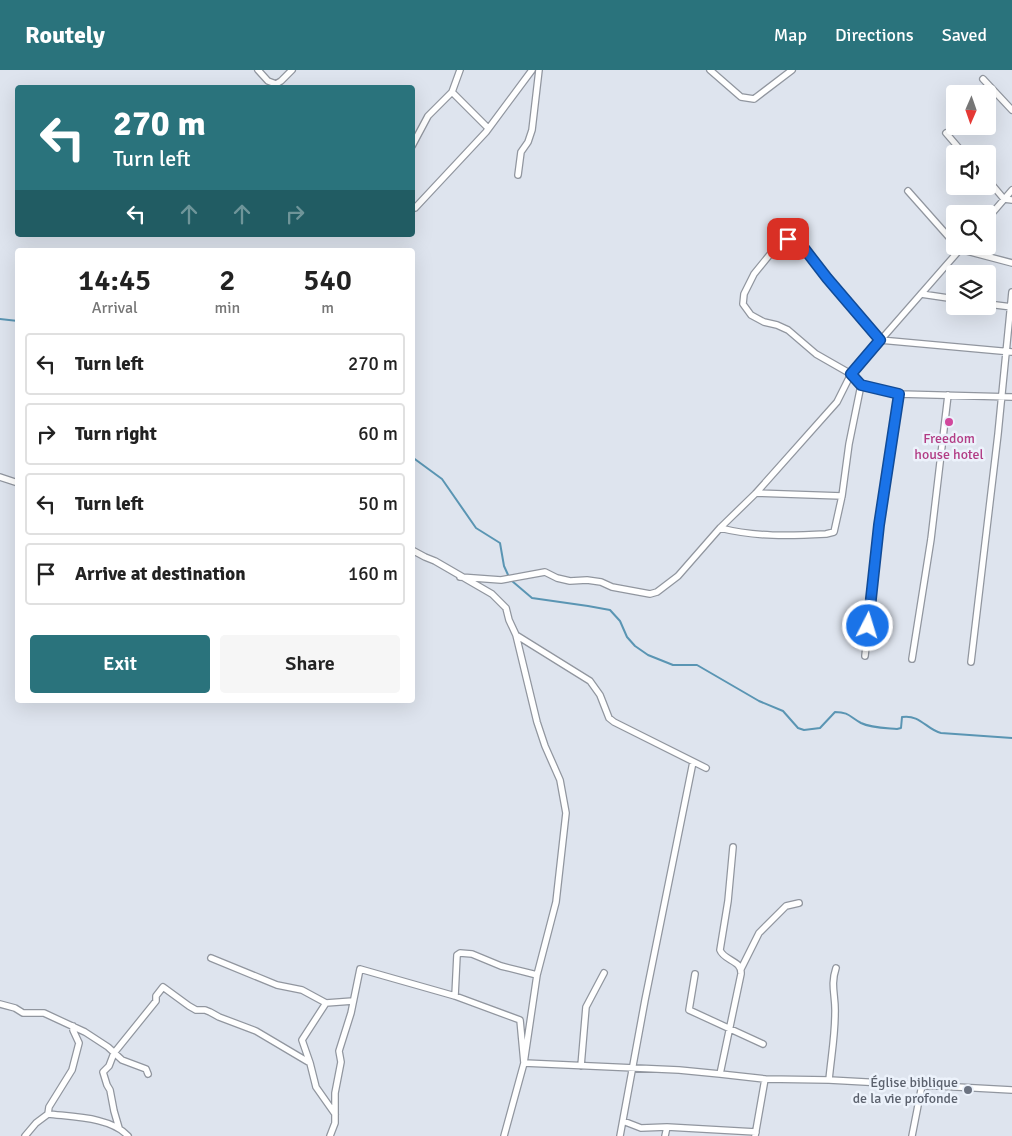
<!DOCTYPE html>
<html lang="en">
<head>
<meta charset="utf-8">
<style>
  body { margin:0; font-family:Signika,sans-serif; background:#f6f6f6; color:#222; height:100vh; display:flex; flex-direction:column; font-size:19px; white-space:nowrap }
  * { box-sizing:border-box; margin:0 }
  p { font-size:16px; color:#767676 }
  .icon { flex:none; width:28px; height:28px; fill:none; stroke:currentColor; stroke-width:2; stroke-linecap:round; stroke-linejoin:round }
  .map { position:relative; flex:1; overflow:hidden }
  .details { position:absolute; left:15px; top:178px; width:400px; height:455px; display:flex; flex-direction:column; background:#fff; border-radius:5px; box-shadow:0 5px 20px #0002 }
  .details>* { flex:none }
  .hud { position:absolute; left:15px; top:15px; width:400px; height:152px; border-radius:5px; box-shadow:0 5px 20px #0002; background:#2a737c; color:#fff; overflow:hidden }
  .needle { width:32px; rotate:182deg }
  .buttons { position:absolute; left:946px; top:15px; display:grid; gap:10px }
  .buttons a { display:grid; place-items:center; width:50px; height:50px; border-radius:5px; background:#fff; box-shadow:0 5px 20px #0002; font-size:25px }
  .pin { position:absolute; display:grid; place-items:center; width:42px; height:42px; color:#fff; margin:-21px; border-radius:10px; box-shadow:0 2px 8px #0006 }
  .me { position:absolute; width:55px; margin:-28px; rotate:5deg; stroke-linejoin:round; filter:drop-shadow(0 0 4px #0008) }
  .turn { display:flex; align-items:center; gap:18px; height:105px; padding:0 15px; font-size:22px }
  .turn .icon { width:65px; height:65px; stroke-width:2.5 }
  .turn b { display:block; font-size:35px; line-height:42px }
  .lanes { display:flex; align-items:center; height:48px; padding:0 15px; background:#0003; justify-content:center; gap:25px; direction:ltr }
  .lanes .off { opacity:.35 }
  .eta { display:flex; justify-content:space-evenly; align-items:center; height:85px; text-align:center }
  .eta b { font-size:30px; font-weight:600; line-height:35px }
  .action { display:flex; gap:10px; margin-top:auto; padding:10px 15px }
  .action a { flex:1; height:58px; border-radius:5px; background:#2a737c; color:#fff; font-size:20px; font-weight:600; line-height:58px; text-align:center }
  .action a+a { background:#f6f6f6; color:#222 }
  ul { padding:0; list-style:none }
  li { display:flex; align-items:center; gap:15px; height:62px; margin:0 10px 8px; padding:0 5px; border:2px solid #e0e0e0; border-radius:5px }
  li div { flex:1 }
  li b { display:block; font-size:19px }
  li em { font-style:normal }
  header { display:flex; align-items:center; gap:30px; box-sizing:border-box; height:70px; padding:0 25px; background:#2a737c; color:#fff }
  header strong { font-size:24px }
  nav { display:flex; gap:28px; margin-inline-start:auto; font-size:18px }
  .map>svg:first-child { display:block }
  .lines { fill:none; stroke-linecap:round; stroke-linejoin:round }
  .stream { stroke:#5a95b3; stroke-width:2 }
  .street-casing { stroke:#91969f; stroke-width:8 }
  .street { stroke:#fff; stroke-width:5.5 }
  .route-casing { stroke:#114b97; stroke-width:12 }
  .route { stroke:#1a73e8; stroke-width:9 }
  .hotel-dot { fill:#d1479c; stroke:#ecf2fb; stroke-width:2 }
  .worship-dot { fill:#6b7280; stroke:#ecf2fb; stroke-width:2 }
  .labels { text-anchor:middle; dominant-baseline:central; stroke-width:5; stroke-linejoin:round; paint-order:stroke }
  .hotel-label { font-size:14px; fill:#b23c85; stroke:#ecf2fb }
  .worship-label { font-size:14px; fill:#5b616d; stroke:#ecf2fb; text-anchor:end }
</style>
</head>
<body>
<header>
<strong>Routely</strong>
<nav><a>Map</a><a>Directions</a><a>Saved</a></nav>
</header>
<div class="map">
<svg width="1012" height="1066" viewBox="0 0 1012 1066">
  <rect width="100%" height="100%" fill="#dee4ee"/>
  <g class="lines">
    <path class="stream" d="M0,249L18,251
      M412,387L442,409L476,458L500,473L504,496L509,507
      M512,511L532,528L588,536L610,540L620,551L627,567L635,576L648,585L673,595H697L759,631L783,641L798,658L804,660L820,658L835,642C849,642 850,647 861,653C871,658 886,658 897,659L901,658L902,647C920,644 927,660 941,663L1012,668"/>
    <defs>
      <path id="street" d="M258,0L268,11L276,14L281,11L292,0
        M460,0L452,22L488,58
        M710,0L741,27L754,29L792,0
        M983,9L1012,40
        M946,63L964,84
        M412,76L428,46L452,22
        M518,105L521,82L528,72L532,60L539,0
        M988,110L1004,129L1012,130
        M908,121L955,174
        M412,139L415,138L486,62L532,0
        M988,148L1012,120
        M959,179L1012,193
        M921,224L955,229
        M988,234L1012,237
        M1012,282L880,270L827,208L800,173L788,169L776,177L754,204L744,224L743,234L751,245L764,252L777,255L788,260L816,284L851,304L861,315L899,324L1012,327
        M0,407L18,413
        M756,423L842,426
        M720,458C755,467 790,466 826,464L834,462L842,426L849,374L861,315
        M412,480L425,487L435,491L492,524L506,538L509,550L516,565L590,611L600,625L609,648L614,652L706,698
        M460,507L501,510L545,502L557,508L570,511L587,510L601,512L612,517L650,524L657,522L678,506L720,458L756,423L837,332L851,304L963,176
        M865,586L879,455L899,324
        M912,589L931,469L948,325
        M971,592L998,364L1012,222
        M211,888L277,915L302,920L326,933
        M741,899L759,863L786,836L799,833
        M695,904L689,940L763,974
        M455,926L457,885L460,883L472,884L501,896L537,905
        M0,934L15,938L23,943H44L85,962L108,977L122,990L146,999L148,1004
        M310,993L302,970L326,933L353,931
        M581,996L586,937L604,903
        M720,1004L765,1009L829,1010L1012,1020
        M829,1010C831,988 835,966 835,944C836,926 830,916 836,898
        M48,1044L49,1037L72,1000L79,973L73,960V956
        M623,1051L641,1058L667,1057
        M119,1058L114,1041L110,1020L107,1015L103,1002L109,996L114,983L156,931V926L163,917L189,936L196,940H205L210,942L219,947L256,961L310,993L316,1017L335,1044
        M25,1066L36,1053L48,1044C73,1047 111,1047 128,1066
        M330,1066L335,1053V1023L341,992L339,981L351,943L360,899L455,926L520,950L524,993L679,1000L720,1004L741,904C742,890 724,891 720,880L728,831L733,777
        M504,1066L524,993L537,905L556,832L566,743L560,710L545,676L537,652L516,565
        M620,1066L645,930L693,692
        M665,1066L667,1057L756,1062
        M755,1066L765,1009
        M912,1066L922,1015"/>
    </defs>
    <use href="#street" class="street-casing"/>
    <use href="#street" class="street"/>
  </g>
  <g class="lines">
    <defs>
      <path id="route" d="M788,169L800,173L827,208L880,270L851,304L861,315L899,324L879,455L868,556"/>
    </defs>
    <use href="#route" class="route-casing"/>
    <use href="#route" class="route"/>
  </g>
  <circle class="hotel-dot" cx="949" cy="352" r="5"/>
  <circle class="worship-dot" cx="968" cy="1020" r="5"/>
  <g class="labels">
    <g class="hotel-label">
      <text x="949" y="368">Freedom<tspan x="949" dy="16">house hotel</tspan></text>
    </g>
    <g class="worship-label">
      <text x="958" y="1012">Église biblique<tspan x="958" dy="16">de la vie profonde</tspan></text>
    </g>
  </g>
</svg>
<div class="buttons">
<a><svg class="needle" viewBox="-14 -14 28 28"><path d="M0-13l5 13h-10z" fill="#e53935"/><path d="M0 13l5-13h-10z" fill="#767676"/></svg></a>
<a><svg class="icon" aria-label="sound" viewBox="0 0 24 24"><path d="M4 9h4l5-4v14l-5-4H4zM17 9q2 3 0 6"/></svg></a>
<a><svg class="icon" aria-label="search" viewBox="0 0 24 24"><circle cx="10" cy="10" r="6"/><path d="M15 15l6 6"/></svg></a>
<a><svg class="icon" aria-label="layers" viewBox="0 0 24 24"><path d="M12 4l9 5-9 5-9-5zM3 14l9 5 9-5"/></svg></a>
</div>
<div class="pin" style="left:788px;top:169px;background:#d93025"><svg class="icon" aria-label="arrive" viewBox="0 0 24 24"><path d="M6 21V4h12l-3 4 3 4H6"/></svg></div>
<svg class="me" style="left:868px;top:556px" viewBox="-20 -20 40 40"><circle r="17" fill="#1a73e8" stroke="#fff" stroke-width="3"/><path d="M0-11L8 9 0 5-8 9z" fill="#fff"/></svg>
<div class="hud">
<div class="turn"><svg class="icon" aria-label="left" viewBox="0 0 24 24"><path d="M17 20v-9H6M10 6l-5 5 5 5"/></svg><div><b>270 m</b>Turn left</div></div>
<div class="lanes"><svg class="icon" aria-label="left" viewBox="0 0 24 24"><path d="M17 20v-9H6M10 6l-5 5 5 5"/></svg><svg class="icon off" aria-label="ahead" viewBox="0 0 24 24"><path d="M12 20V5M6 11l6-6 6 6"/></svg><svg class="icon off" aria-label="ahead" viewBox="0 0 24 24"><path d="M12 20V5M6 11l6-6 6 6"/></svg><svg class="icon off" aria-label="right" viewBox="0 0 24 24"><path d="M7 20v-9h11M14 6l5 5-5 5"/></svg></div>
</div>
<section class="details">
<div class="eta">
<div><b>14:45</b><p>Arrival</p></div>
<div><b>2</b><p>min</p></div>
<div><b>540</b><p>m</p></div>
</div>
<ul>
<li><svg class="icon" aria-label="left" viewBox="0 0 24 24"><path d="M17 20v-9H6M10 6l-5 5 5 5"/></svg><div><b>Turn left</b></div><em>270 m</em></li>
<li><svg class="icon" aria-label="right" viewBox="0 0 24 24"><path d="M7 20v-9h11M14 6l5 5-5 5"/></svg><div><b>Turn right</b></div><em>60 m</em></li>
<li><svg class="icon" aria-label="left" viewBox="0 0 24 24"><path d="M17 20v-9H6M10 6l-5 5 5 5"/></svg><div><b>Turn left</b></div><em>50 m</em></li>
<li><svg class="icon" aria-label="arrive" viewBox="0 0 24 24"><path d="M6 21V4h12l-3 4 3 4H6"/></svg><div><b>Arrive at destination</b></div><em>160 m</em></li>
</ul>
<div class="action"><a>Exit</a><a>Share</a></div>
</section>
</div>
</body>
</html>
